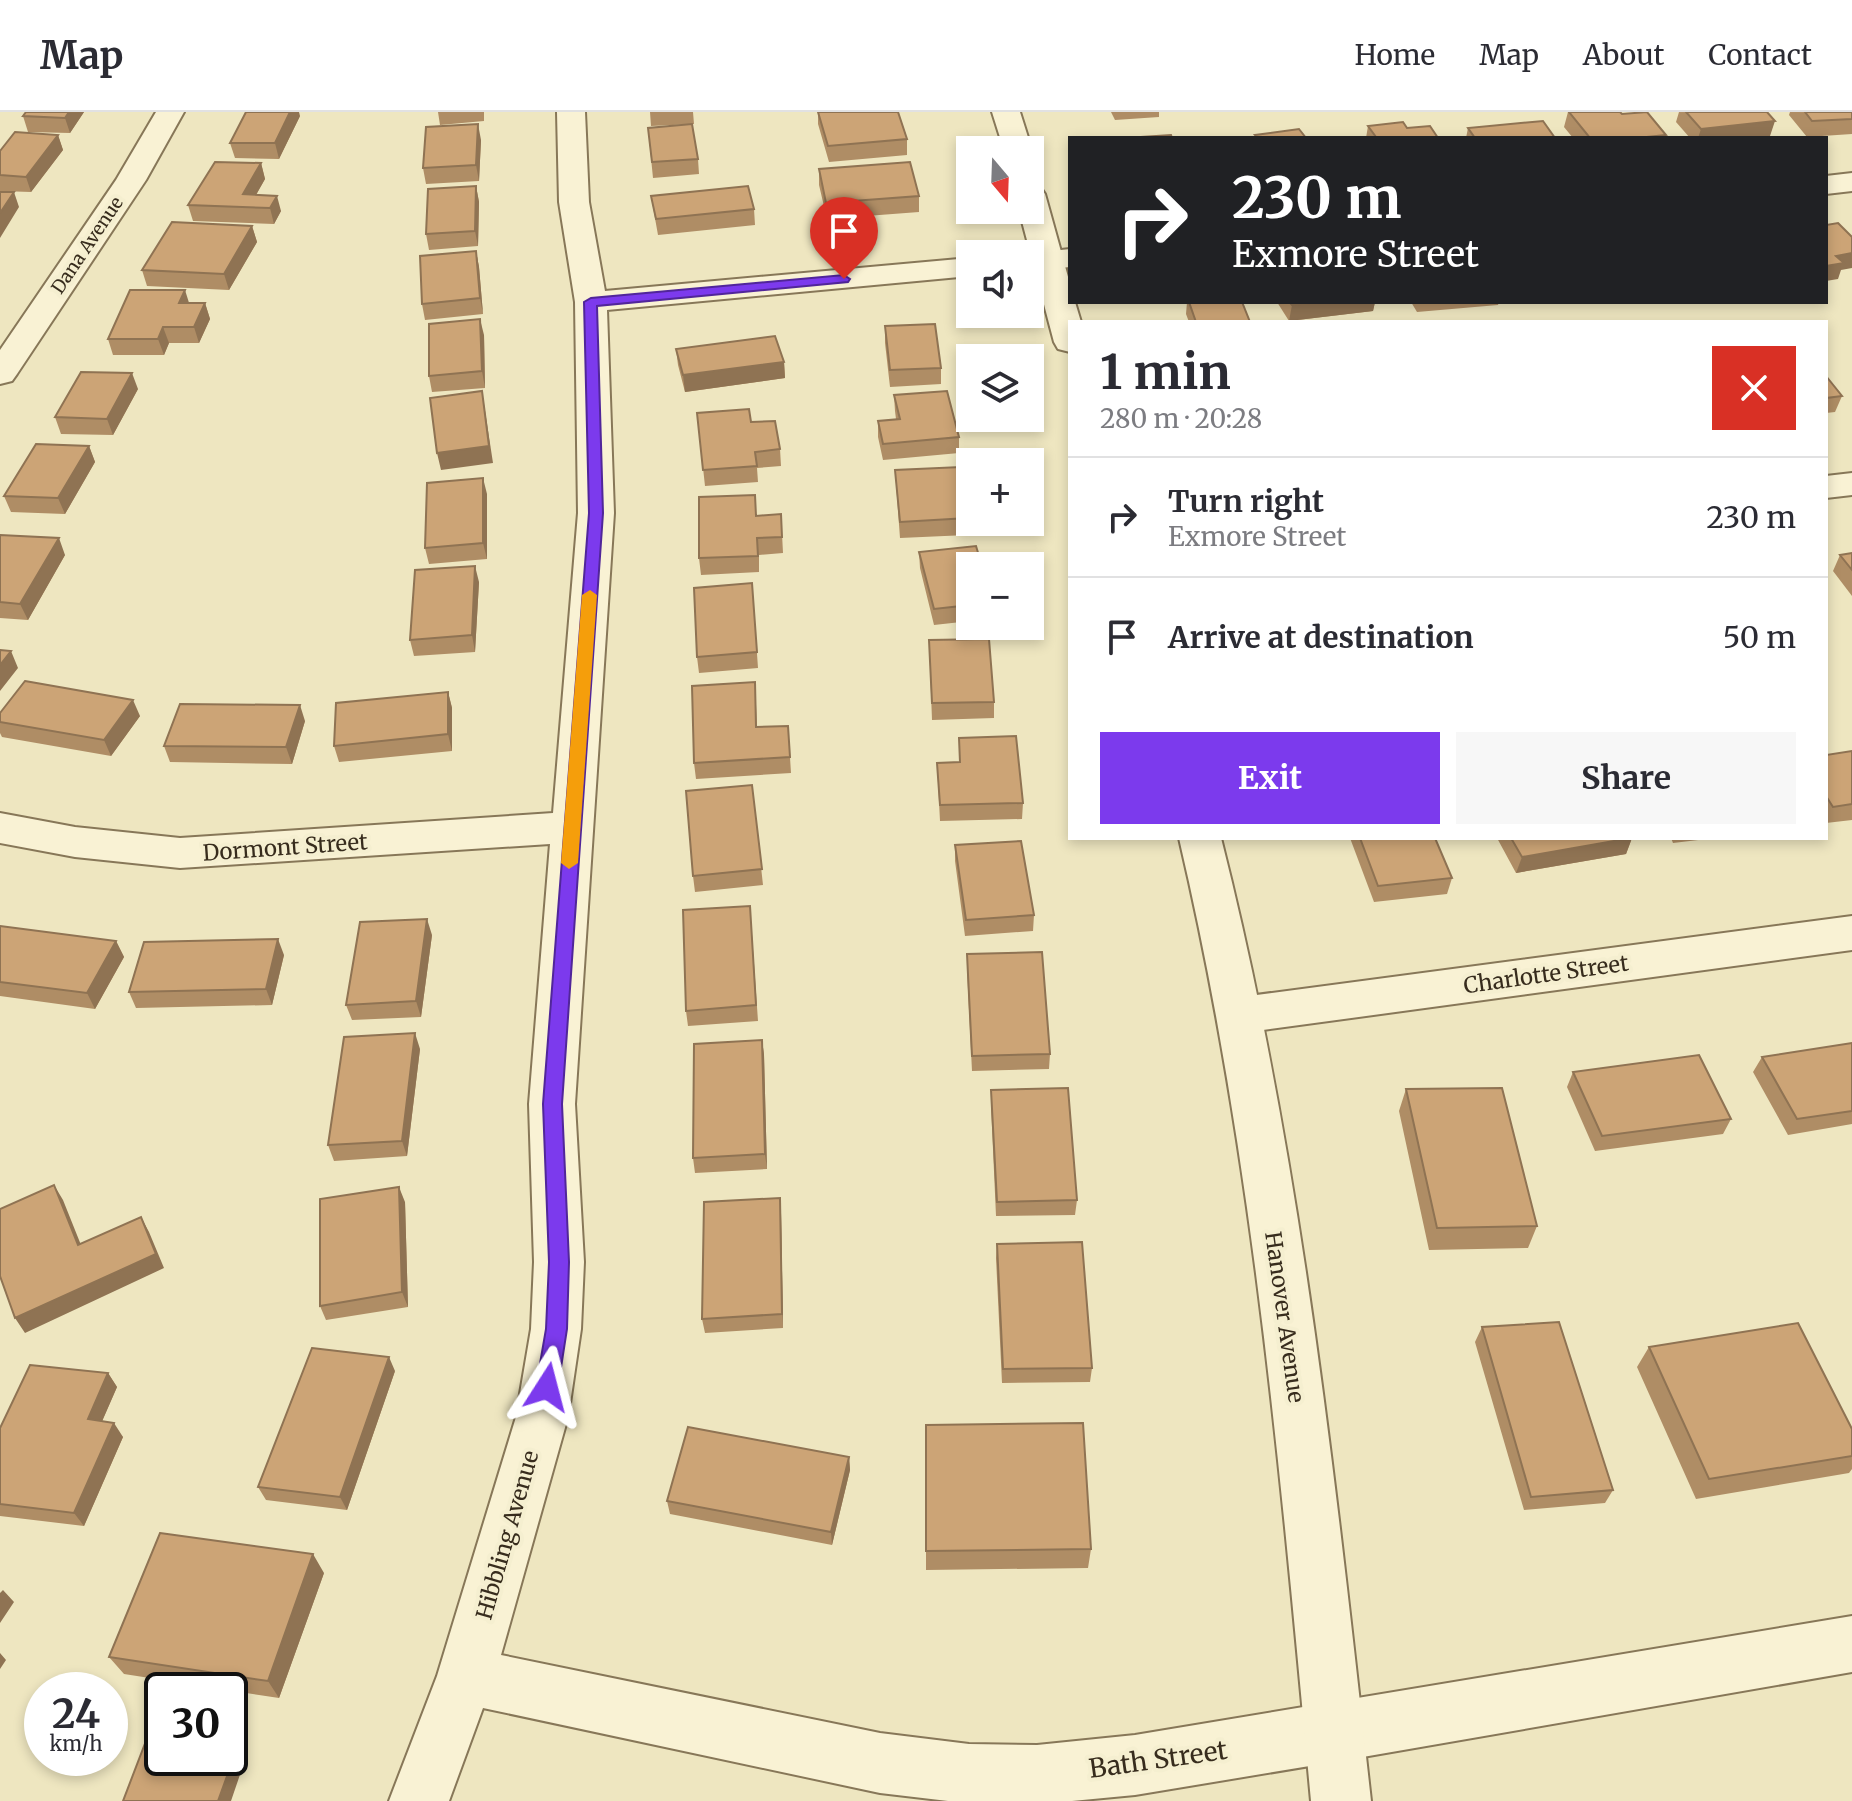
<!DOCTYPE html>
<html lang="en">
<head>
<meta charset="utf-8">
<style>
  body { margin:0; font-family:Merriweather,serif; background:#f7f7f7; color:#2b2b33; height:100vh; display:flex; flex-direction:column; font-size:30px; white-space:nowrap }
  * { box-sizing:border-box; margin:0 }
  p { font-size:26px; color:#7c7c81 }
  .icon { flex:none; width:44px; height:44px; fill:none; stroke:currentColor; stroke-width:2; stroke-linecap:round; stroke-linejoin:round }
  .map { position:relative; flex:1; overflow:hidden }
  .drawer { position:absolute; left:1068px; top:208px; width:760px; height:520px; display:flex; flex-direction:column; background:#fff; border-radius:0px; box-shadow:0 4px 12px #0003 }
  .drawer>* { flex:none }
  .banner { position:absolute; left:1068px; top:24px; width:760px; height:168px; border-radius:0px; box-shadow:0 4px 12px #0003; background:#202124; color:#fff; overflow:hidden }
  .needle { width:52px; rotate:161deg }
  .buttons { position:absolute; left:956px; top:24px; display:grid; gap:16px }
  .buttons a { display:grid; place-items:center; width:88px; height:88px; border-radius:0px; background:#fff; box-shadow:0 4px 12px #0003; font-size:40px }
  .speed { position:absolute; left:24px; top:1560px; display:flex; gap:16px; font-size:40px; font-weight:700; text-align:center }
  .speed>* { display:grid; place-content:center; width:104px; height:104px; border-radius:50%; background:#fff; box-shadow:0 4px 12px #0003; line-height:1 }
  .speed small { font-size:20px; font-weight:400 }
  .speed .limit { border:4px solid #111; border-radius:12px; background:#fff; color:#111 }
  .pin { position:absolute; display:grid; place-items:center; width:68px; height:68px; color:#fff; margin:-82px -34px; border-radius:50% 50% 50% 0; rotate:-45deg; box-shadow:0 0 8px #0007 }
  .pin .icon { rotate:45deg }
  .me { position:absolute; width:88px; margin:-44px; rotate:9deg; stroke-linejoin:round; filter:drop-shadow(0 0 6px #0008) }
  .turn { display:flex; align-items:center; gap:28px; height:168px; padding:0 32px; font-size:36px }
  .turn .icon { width:104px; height:104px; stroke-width:2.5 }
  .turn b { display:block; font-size:56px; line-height:68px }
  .round { display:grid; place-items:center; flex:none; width:84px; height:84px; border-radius:0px; background:#f7f7f7 }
  .head { display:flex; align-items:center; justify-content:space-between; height:136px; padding:0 32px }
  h1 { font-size:48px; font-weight:700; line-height:60px }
  .action { display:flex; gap:16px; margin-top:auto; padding:16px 32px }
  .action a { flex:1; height:92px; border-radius:0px; background:#7c3aed; color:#fff; font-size:32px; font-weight:700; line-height:92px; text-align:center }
  .action a+a { background:#f7f7f7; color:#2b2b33 }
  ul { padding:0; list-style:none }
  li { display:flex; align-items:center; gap:24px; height:120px; padding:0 32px; border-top:2px solid #e1e1e2 }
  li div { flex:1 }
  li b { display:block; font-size:30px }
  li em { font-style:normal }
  header { display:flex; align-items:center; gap:48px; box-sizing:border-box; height:112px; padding:0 40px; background:#fff; border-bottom:2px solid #e1e1e2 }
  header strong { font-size:38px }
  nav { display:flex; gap:44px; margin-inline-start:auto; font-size:28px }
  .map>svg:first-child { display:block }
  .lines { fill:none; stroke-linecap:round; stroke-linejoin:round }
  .minor-casing { stroke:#877758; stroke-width:4 }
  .tertiary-casing { stroke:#877758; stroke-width:4 }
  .minor { fill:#f9f2d4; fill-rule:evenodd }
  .tertiary { fill:#f9f2d4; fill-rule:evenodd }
  .wall { fill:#af8d65 }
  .shaded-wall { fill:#8f7353 }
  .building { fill:#cca476; stroke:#8f7353; stroke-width:2 }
  .route { fill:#7c3aed; stroke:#51269a; stroke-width:2 }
  .slow { fill:#f59e0b }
  .labels { text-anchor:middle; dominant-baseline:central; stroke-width:8; stroke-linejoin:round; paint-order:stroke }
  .far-street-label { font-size:18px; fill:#372c1d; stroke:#f5efd0 }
  .street-label { font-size:22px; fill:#372c1d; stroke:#f5efd0 }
  .near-street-label { font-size:26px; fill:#372c1d; stroke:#f5efd0 }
</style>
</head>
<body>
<header>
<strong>Map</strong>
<nav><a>Home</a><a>Map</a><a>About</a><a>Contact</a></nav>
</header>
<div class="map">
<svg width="1852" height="1689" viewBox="0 0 1852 1689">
  <rect width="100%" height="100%" fill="#eee6c0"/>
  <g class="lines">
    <defs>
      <path id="minor" d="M156,0H184L146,68L17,262L12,269L0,272V238L116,68Z
        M557,0H585L589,90L605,179L970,146V164L607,198L614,401L575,992L584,1150L581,1217L568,1305L501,1543L880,1621L969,1632L1037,1633L1135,1623L1852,1504V1560L1334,1650L1135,1683L1072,1689H948L880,1681L483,1596L449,1689H389L437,1564L516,1305L531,1217L534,1150L529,992L550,732L180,756L75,745L0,731V701L75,715L180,726L553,701L578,401L575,190L559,90Z
        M1852,61V79L1826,82V64Z
        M1070,137V155L1030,159V142H1025Z
        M1852,361V383L1826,386V364Z
        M1852,804V838L1241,921L1225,916L1218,903L1225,890L1241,885Z"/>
      <path id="tertiary" d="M992,0H1020L1032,38L1030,42V38H1004Z
        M1030,73L1041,76L1045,82L1070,172V190H1075L1081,210H1070V240L1058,237L1054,230L1019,98H1030Z
        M1179,726H1221C1301,1041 1335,1367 1371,1689H1311C1281,1367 1253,1041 1179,726Z"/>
    </defs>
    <use href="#minor" class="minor-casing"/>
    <use href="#tertiary" class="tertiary-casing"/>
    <use href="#minor" class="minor"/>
    <use href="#tertiary" class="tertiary"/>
  </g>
  <path class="wall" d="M26,0H84L70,21L28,20L23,4Z
    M438,0H484V9L440,13Z
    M650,0H693L694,12L651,14Z
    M818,0H898L907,27V43L829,50L818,12Z
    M1111,0H1159V5L1115,8Z
    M1568,0L1622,2L1666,23L1665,26H1573L1564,15Z
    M1679,0H1767L1770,24L1754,26H1690L1676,10Z
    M1790,0H1852V22L1807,25L1789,3Z
    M300,4L279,47L235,46L230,31Z
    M1368,14L1407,16L1438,26H1366Z
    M648,16L698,47L699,62L653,66Z
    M1468,16L1555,26H1466Z
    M58,23L63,38L31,80L0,79V39Z
    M481,28L479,69L426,72L423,56Z
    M261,51L265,67L256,83L281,99L274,112L193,109L188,93Z
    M819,57L919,84V100L827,107L819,73Z
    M476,74L479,90L478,134L429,138L426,122Z
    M651,84L754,97L755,113L658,123Z
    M252,114L257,130L229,178L147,174L142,158Z
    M476,139L479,155L483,202L425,208L422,192Z
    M1187,190H1242L1250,210H1189L1186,202Z
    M1277,190H1375L1373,199L1289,209Z
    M1411,190H1499L1498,193L1417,200Z
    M189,191H205L210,207L199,231H169L164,243H113L108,227Z
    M885,214L941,256V272L890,275L885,231Z
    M484,223L485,276L432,280L429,264Z
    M676,237L784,250L785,266L685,280L678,253Z
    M1826,264L1842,284L1835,300L1826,301Z
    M138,277L113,323L61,322L55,305Z
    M894,283L959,325V341L883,348L878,325V309L896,307L895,299Z
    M697,301L751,310L780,337L781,354L757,356L758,370L705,374Z
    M89,334L95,350L65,402L11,400L4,384Z
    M895,358L968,406L967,423L900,426Z
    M487,382V447L429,452L425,436Z
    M781,402L783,441L759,443V460L701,463L699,446L757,404Z
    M0,423L65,443L28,508L0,506Z
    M919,440L970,454V509L934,513L920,456Z
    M1852,441V484L1833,459L1840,443Z
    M479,470L475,540L414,544L410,528Z
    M752,471L758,556L699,561L697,545Z
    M929,528L994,590V606L932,608Z
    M755,570L757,615L788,614L791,661L696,667L694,651Z
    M448,580L452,596V639L339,650L334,634Z
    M0,601L140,604L111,644L2,625L0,621Z
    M305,609L292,652L170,650L164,634Z
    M959,626L1023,691L1022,707L940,709L937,651L959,650Z
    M1852,639V708L1826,711V643Z
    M752,673L763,773L695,780L693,764Z
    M1350,726H1435L1452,766L1447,782L1374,790Z
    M1497,726H1632L1626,742L1516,761Z
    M1671,726H1715L1673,731Z
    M955,733L1034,803L1033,819L965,824L955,749Z
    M750,794L758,909L688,914L686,899Z
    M0,814L116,829L124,845L95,897L0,884Z
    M432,823L421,905L352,908L346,893Z
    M967,842L1050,942L1049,957L972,959L967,858Z
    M284,843L272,893L136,896L129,880Z
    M762,928L764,943L767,1057L695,1061L693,1046Z
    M1852,931V1012L1788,1023L1753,960L1762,945Z
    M420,937L407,1044L334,1049L328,1033Z
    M1573,960L1731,1007L1723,1022L1595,1039L1567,975Z
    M1406,977L1537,1114L1528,1136L1429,1138L1399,999Z
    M991,978L1077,1088L1075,1103L996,1104L991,993Z
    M405,1090L408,1195L326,1208L320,1194Z
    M781,1101L783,1216L705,1221L702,1207Z
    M997,1132L1092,1256L1090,1270L1002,1271L996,1146Z
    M1482,1215L1613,1378L1605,1391L1524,1398L1475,1230Z
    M1649,1235L1852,1317V1357L1849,1361L1696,1387L1637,1255Z
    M395,1259L347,1398L266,1388L258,1375Z
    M108,1261L117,1275L102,1309L123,1325L84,1414L0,1404V1316Z
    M926,1333L1091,1437L1088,1456L926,1458Z
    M849,1345L850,1358L832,1433L670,1402L667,1389Z
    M324,1461L279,1586L124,1562L109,1545Z"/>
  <path class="shaded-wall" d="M69,0H84L70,21L65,6Z
    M290,0H299L300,4L279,47L275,31Z
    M1775,9L1770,24L1754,26H1698L1701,17Z
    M478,12L481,28L479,69L476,53Z
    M58,23L63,38L31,80L26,65Z
    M261,51L265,67L249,95L243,82Z
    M476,74L479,90L478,134L475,119Z
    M14,80L19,95L0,126V101Z
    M277,84L281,99L274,112L270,96Z
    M252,114L257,130L229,178L224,162Z
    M476,139L479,155L483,202L480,186Z
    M1852,141V156L1841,158L1838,167L1826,169V154L1836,144Z
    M185,178L190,194L179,191Z
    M1319,190H1375L1373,199L1289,209L1292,193Z
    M205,191L210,207L199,231L194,215Z
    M480,207L484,223L485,276L482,259Z
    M163,215L169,231L164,243L158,227Z
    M784,250L785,266L685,280L683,263Z
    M132,261L138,277L113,323L107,307Z
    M482,279L493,351L441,358L437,341Z
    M89,334L95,350L65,402L58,386Z
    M483,366L487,382V447L483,431Z
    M59,426L65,443L28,508L20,492Z
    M475,454L479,470L475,540L472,523Z
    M11,539L18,556L0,579V553Z
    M448,580L452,596V639L448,622Z
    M133,588L140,604L111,644L104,628Z
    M300,593L305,609L292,652L286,635Z
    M1632,726L1626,742L1516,761L1522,745Z
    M427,807L432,823L421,905L416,889Z
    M278,827L284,843L272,893L266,877Z
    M116,829L124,845L95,897L87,881Z
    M415,921L420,937L407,1044L402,1029Z
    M762,928L764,943L767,1057L765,1042Z
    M54,1073L63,1088L87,1148L78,1133Z
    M399,1075L405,1090L408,1195L402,1180Z
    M780,1086L781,1101L783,1216L782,1202Z
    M141,1105L149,1120L164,1156L25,1221L15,1206Z
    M389,1245L395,1259L347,1398L340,1385Z
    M108,1261L117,1275L97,1321L88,1307Z
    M114,1311L123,1325L84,1414L74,1401Z
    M849,1345L850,1358L832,1433L831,1420Z
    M313,1442L324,1461L279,1586L268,1569Z
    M3,1478L14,1490L0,1511V1481Z
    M0,1541L6,1548L0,1557Z
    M238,1634L246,1645L231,1689H218Z"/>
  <path class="building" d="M26,0H69L65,6L23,4Z
    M246,0H290L275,31H230Z
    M818,0H898L907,27L828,34Z
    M1569,0H1620L1622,2L1647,0L1666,23L1637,26H1590Z
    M1686,0H1767L1775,9L1701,17Z
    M1805,0H1852V7L1812,9Z
    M1543,9L1555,26H1475L1468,16Z
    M1403,10L1407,16L1430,14L1438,26H1370L1376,25L1368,14Z
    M478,12L476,53L423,56L426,15Z
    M692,12L698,47L652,50L648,16Z
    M1299,17L1306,26H1258L1255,23Z
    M15,20L58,23L26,65L0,63V39Z
    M1171,23L1172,26H1125Z
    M215,50L261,51L243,82L277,84L270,96L188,93Z
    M910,50L919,84L826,91L819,57Z
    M476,74L475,119L426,122L428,77Z
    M748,74L754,97L656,107L651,84Z
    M0,80H14L0,101Z
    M172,110L252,114L224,162L142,158Z
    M1838,111L1852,125V141L1836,144L1844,151L1826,154V113Z
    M476,139L480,186L422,192L420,144Z
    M130,178H185L179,191H205L194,215H163L158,227H108Z
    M1189,190H1242L1250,210H1196Z
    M1289,190H1319L1292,193Z
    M480,207L482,259L429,264V212Z
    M935,212L941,256L890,258L885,214Z
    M775,224L784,250L683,263L676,237Z
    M81,260L132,261L107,307L55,305Z
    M1826,264L1842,284L1826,286Z
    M482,279L489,334L437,341L430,286Z
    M947,279L959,325L883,332L878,309L900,307L894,283Z
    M749,297L751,310L775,309L780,337L755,340L757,354L703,358L697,301Z
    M36,332L89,334L58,386L4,384Z
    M961,355L968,406L900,410L895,358Z
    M483,366V431L425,436L427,371Z
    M755,383L756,404L781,402L782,425L757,426L758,444L699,446V385Z
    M0,423L59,426L20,492L0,490Z
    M976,434L982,454H970V493L934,497L919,440Z
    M1852,441V458L1840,443Z
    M475,454L472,523L410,528L415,458Z
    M752,471L757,540L697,545L694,476Z
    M989,527L994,590L932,591L929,528Z
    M0,538L11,539L0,553Z
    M25,569L133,588L104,628L0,610V601Z
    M755,570L756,615L788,614L790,645L694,651L692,574Z
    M448,580V622L334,634L336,591Z
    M180,592L300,593L286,635L164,634Z
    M1016,624L1023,691L940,693L937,651L960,650L959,626Z
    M1852,639V692L1833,695L1826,684V643Z
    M752,673L762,757L693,764L686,679Z
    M1360,726H1435L1452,766L1378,774Z
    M1511,726H1631L1522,745Z
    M1021,729L1034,803L966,808L955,733Z
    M750,794L756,893L686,899L683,798Z
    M427,807L416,889L346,893L360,810Z
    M0,814L116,829L87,881L0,870Z
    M278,827L266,877L129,880L144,830Z
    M1042,840L1050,942L972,944L967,842Z
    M415,921L402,1029L328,1033L344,925Z
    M762,928L765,1042L693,1046L694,932Z
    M1852,931V999L1797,1007L1762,945Z
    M1699,943L1731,1007L1602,1024L1573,960Z
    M1068,976L1077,1088L997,1090L991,978Z
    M1502,976L1537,1114L1437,1116L1406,977Z
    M54,1073L78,1133L141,1105L156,1142L15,1206L0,1164V1097Z
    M399,1075L402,1180L320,1194V1087Z
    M780,1086L782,1202L702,1207L704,1090Z
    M1082,1130L1092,1256L1003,1257L997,1132Z
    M1559,1210L1613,1378L1531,1385L1482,1215Z
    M1798,1211L1852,1317V1344L1709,1367L1649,1235Z
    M312,1236L389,1245L340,1385L258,1375Z
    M30,1253L108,1261L88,1307L114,1311L74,1401L0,1392V1316Z
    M1083,1311L1091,1437L926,1439V1313Z
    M688,1315L849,1345L831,1420L667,1389Z
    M160,1421L313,1442L268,1569L109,1545Z
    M149,1621L162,1623V1646H230V1633L238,1634L218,1689H123Z"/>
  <path class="route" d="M844,163L850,167L848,170L597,194L603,401L562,992L569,1150L567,1217L558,1275L554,1282L547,1285L539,1282L536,1275L546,1217L549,1150L543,992L589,401L584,190L591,186Z"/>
  <path class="slow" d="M590,478L597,483L578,751L569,757L561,751L582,483Z"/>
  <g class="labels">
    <g class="far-street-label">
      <text transform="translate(87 133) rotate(-56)">Dana Avenue</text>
    </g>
    <g class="street-label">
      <text transform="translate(285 735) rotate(-4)">Dormont Street</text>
      <text transform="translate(1546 862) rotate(-8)">Charlotte Street</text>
      <text transform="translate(1285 1205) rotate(82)">Hanover Avenue</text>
      <text transform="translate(507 1423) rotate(-74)">Hibbling Avenue</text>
    </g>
    <g class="near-street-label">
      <text transform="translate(1158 1647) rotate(-8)">Bath Street</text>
    </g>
  </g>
</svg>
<div class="buttons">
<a><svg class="needle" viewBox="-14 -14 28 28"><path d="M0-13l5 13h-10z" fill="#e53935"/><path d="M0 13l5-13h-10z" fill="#7c7c81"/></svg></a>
<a><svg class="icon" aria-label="sound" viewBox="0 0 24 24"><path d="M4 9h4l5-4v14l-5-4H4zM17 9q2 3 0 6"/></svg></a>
<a><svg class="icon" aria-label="layers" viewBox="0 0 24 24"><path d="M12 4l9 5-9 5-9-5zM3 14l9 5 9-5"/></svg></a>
<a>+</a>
<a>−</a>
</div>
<div class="speed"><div>24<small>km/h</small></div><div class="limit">30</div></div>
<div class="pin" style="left:844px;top:167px;background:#d93025"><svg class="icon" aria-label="arrive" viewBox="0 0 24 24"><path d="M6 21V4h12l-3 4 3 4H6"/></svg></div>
<svg class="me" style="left:547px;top:1275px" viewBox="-20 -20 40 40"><path d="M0-17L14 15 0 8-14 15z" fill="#7c3aed" stroke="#fff" stroke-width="4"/></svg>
<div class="banner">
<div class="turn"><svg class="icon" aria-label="right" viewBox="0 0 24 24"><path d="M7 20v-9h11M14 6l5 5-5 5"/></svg><div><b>230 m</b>Exmore Street</div></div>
</div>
<section class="drawer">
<div class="head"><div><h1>1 min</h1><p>280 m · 20:28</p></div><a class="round" style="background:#d93025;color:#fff"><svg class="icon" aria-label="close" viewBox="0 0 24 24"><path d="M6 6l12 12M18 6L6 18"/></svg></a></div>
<ul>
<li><svg class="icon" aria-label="right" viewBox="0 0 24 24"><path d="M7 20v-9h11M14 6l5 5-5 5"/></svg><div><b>Turn right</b><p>Exmore Street</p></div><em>230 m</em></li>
<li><svg class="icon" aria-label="arrive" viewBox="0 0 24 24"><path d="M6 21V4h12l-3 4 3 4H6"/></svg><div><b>Arrive at destination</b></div><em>50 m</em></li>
</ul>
<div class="action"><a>Exit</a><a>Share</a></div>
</section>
</div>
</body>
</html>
